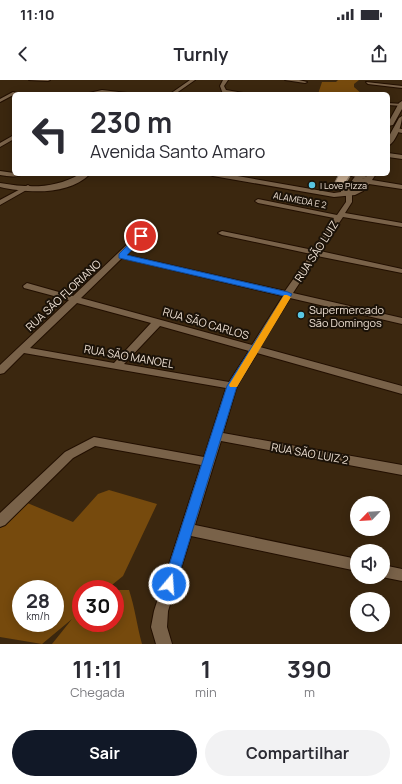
<!DOCTYPE html>
<html lang="pt">
<head>
<meta charset="utf-8">
<style>
  body { margin:0; font-family:Manrope,sans-serif; background:#f2f2f3; color:#2b2b33; height:100vh; display:flex; flex-direction:column; font-size:15px; white-space:nowrap }
  * { box-sizing:border-box; margin:0 }
  p { font-size:13px; color:#7c7c81 }
  .icon { flex:none; width:22px; height:22px; fill:none; stroke:currentColor; stroke-width:2; stroke-linecap:round; stroke-linejoin:round }
  .map { position:relative; height:564px; overflow:hidden }
  .drawer { display:flex; flex-direction:column; background:#fff; flex:1 }
  .drawer>* { flex:none }
  .top-card { position:absolute; left:12px; top:12px; width:378px; height:84px; border-radius:6px; box-shadow:0 2px 10px #0003; background:#fff; color:#2b2b33; overflow:hidden }
  .needle { width:26px; rotate:245deg }
  .controls { position:absolute; left:350px; top:416px; display:grid; gap:8px }
  .controls a { display:grid; place-items:center; width:40px; height:40px; border-radius:50%; background:#fff; box-shadow:0 2px 10px #0003; font-size:20px }
  .speed { position:absolute; left:12px; top:500px; display:flex; gap:8px; font-size:20px; font-weight:700; text-align:center }
  .speed>* { display:grid; place-content:center; width:52px; height:52px; border-radius:50%; background:#fff; box-shadow:0 2px 10px #0003; line-height:1 }
  .speed small { font-size:10px; font-weight:400 }
  .speed .limit { border:6px solid #d22; background:#fff; color:#111 }
  .pin { position:absolute; display:grid; place-items:center; width:34px; height:34px; color:#fff; margin:-17px; border:2px solid #fff; border-radius:50%; box-shadow:0 1px 4px #0007 }
  .me { position:absolute; width:44px; margin:-22px; rotate:18deg; stroke-linejoin:round; filter:drop-shadow(0 0 3px #0008) }
  .turn { display:flex; align-items:center; gap:14px; height:84px; padding:0 12px; font-size:18px }
  .turn .icon { width:52px; height:52px; stroke-width:2.5 }
  .turn b { display:block; font-size:28px; line-height:34px }
  .eta { display:flex; justify-content:space-evenly; align-items:center; height:68px; text-align:center }
  .eta b { font-size:24px; font-weight:700; line-height:28px }
  .primary-button { display:flex; gap:8px; margin-top:auto; padding:8px 12px }
  .primary-button a { flex:1; height:46px; border-radius:24px; background:#111827; color:#fff; font-size:16px; font-weight:700; line-height:46px; text-align:center }
  .primary-button a+a { background:#f2f2f3; color:#2b2b33 }
  .status { display:flex; justify-content:space-between; align-items:center; height:28px; padding:0 20px; background:#fff; direction:ltr }
  .status svg { height:11px; fill:currentColor }
  header { display:flex; justify-content:space-between; align-items:center; height:52px; padding:0 12px; background:#fff; font-size:18px; font-weight:700 }
  .map>svg:first-child { display:block }
  .green { fill:#764a0d; fill-rule:evenodd }
  .lines { fill:none; stroke-linecap:round; stroke-linejoin:round }
  .street-casing { stroke:#220f00; stroke-width:2 }
  .secondary-casing { stroke:#220f00; stroke-width:2 }
  .street { fill:#796249; fill-rule:evenodd }
  .secondary { fill:#796249; fill-rule:evenodd }
  .wall { fill:#ae9780 }
  .shaded-wall { fill:#8d7b68 }
  .building { fill:#cab095; stroke:#8d7b68 }
  .route { fill:#1a73e8; stroke:#114b97 }
  .slow { fill:#f59e0b }
  .poi-dot { fill:#59c8e5; stroke:#1b1208; stroke-width:1.5 }
  .labels { text-anchor:middle; dominant-baseline:central; stroke-width:4; stroke-linejoin:round; paint-order:stroke }
  .far-poi-label { font-size:9px; fill:#eee0d3; stroke:#1b1208; text-anchor:start }
  .far-street-label { font-size:9px; fill:#eee0d3; stroke:#1b1208 }
  .street-label { font-size:11px; fill:#eee0d3; stroke:#1b1208 }
  .poi-label { font-size:11px; fill:#eee0d3; stroke:#1b1208; text-anchor:start }
</style>
</head>
<body>
<div class="status"><b>11:10</b><svg viewBox="0 0 49 12"><path d="M0 12V9h3v3zM5 12V6h3v6zM10 12V3h3v9zM15 12V0h3v12zM26 1h20v11H26zM47 4h2v5h-2z"/></svg></div>
<header><svg class="icon" aria-label="back" viewBox="0 0 24 24"><path d="M15 5l-7 7 7 7"/></svg>Turnly<svg class="icon" aria-label="share" viewBox="0 0 24 24"><path d="M12 15V3M7 8l5-5 5 5M5 13v7h14v-7"/></svg></header>
<div class="map">
<svg width="402" height="564" viewBox="0 0 402 564">
  <rect width="100%" height="100%" fill="#3b270f"/>
  <path class="green" d="M338,0H359L354,4V7L362,14H318L322,2H336Z
    M109,410L157,424L123,496L107,509H81V543H115V510H129C135,528 137,546 142,564H52L72,539L42,564L0,557V446L25,422L73,442L98,414ZM21,509H55V543H21Z"/>
  <g class="lines">
    <defs>
      <path id="street" d="M29,0H50L48,1Z
        M190,0H195L175,14H170Z
        M223,0H228L224,6L226,10L249,14H223L220,6Z
        M285,0H299L307,2L305,3Z
        M366,2L402,6V8L368,4Z
        M102,10L127,13L129,14L102,12L85,14Z
        M13,12L17,13L0,22V19Z
        M388,23L402,24V26L388,25Z
        M395,48L402,49V53L393,51V49Z
        M14,55V59L0,67V63Z
        M388,73L402,75V79L388,77Z
        M0,91L14,93V94H24C17,98 8,96 0,95Z
        M343,94H357L372,98L369,100Z
        M28,105L31,107L30,108L0,125V120Z
        M344,109L352,115V122L345,133L402,143V147L343,137L320,171L402,189V193L317,176L293,213L402,238V244L290,218L260,267L402,306V314L257,273L237,306L223,353L402,385V395L221,361L195,445L357,479V491L191,456L168,531L167,547L172,564H156L151,547L154,531L201,385L95,366L73,378L5,445L0,447V433L65,372L94,357L204,377L226,308L24,273L4,293L0,294V285L69,220L24,208L23,206L27,203L73,216L138,154H144V158L126,175L285,211L311,174L222,155L218,153L222,151L313,170L334,138L258,123L255,121L258,119L337,135L346,122V116L341,111ZM122,178L283,216L252,265L81,218ZM77,223L151,243L114,283L30,268ZM160,246L249,271L229,302L124,284Z
        M383,485L402,489V501L382,497Z"/>
      <path id="secondary" d="M402,21V29L393,45L388,46V43L399,23Z
        M402,36C402,45 396,62 388,66V58L399,38Z
        M80,94H90C68,116 27,113 0,107V103C29,108 54,109 80,94Z
        M209,94H226L334,113L341,112V109L347,107L357,94H365L362,98L365,99L368,94H376L372,100L402,105V109L369,104L363,111L355,115L334,117L213,96ZM359,102L362,103L353,110Z"/>
    </defs>
    <use href="#street" class="street-casing"/>
    <use href="#secondary" class="secondary-casing"/>
    <use href="#street" class="street"/>
    <use href="#secondary" class="secondary"/>
  </g>
  <path class="wall" d="M350,97L344,106H335V102Z"/>
  <path class="shaded-wall" d="M351,94L350,97L344,106L345,103Z"/>
  <path class="building" d="M339,94H351L345,103L335,102Z"/>
  <path class="route" d="M139,154L145,156L127,175L288,212L292,214L237,306L176,504L174,508L169,510L165,508L163,504L227,306L284,216L119,178V174Z"/>
  <path class="slow" d="M284,215H287L291,217L237,307H230L229,305Z"/>
  <g class="poi-dot">
    <circle cx="312" cy="105" r="4"/>
    <circle cx="301" cy="235" r="4"/>
  </g>
  <g class="labels">
    <g class="far-poi-label">
      <text x="320" y="105">I Love Pizza</text>
    </g>
    <g class="far-street-label">
      <text transform="translate(300 120) rotate(11)">ALAMEDA E 2</text>
    </g>
    <g class="street-label">
      <text transform="translate(316 171) rotate(-57)">RUA SÃO LUIZ</text>
      <text transform="translate(63 215) rotate(-43)">RUA SÃO FLORIANO</text>
      <text transform="translate(206 243) rotate(16)">RUA SÃO CARLOS</text>
      <text transform="translate(129 276) rotate(10)">RUA SÃO MANOEL</text>
      <text transform="translate(310 373) rotate(10)">RUA SÃO LUIZ 2</text>
    </g>
    <g class="poi-label">
      <text x="309" y="229">Supermercado<tspan x="309" dy="13">São Domingos</tspan></text>
    </g>
  </g>
</svg>
<div class="controls">
<a><svg class="needle" viewBox="-14 -14 28 28"><path d="M0-13l5 13h-10z" fill="#e53935"/><path d="M0 13l5-13h-10z" fill="#7c7c81"/></svg></a>
<a><svg class="icon" aria-label="sound" viewBox="0 0 24 24"><path d="M4 9h4l5-4v14l-5-4H4zM17 9q2 3 0 6"/></svg></a>
<a><svg class="icon" aria-label="search" viewBox="0 0 24 24"><circle cx="10" cy="10" r="6"/><path d="M15 15l6 6"/></svg></a>
</div>
<div class="speed"><div>28<small>km/h</small></div><div class="limit">30</div></div>
<div class="pin" style="left:141px;top:156px;background:#d93025"><svg class="icon" aria-label="arrive" viewBox="0 0 24 24"><path d="M6 21V4h12l-3 4 3 4H6"/></svg></div>
<svg class="me" style="left:169px;top:504px" viewBox="-20 -20 40 40"><circle r="17" fill="#1a73e8" stroke="#fff" stroke-width="3"/><path d="M0-11L8 9 0 5-8 9z" fill="#fff"/></svg>
<div class="top-card">
<div class="turn"><svg class="icon" aria-label="left" viewBox="0 0 24 24"><path d="M17 20v-9H6M10 6l-5 5 5 5"/></svg><div><b>230 m</b>Avenida Santo Amaro</div></div>
</div>
</div>
<section class="drawer">
<div class="eta">
<div><b>11:11</b><p>Chegada</p></div>
<div><b>1</b><p>min</p></div>
<div><b>390</b><p>m</p></div>
</div>
<div class="primary-button"><a>Sair</a><a>Compartilhar</a></div>
</section>
</body>
</html>
